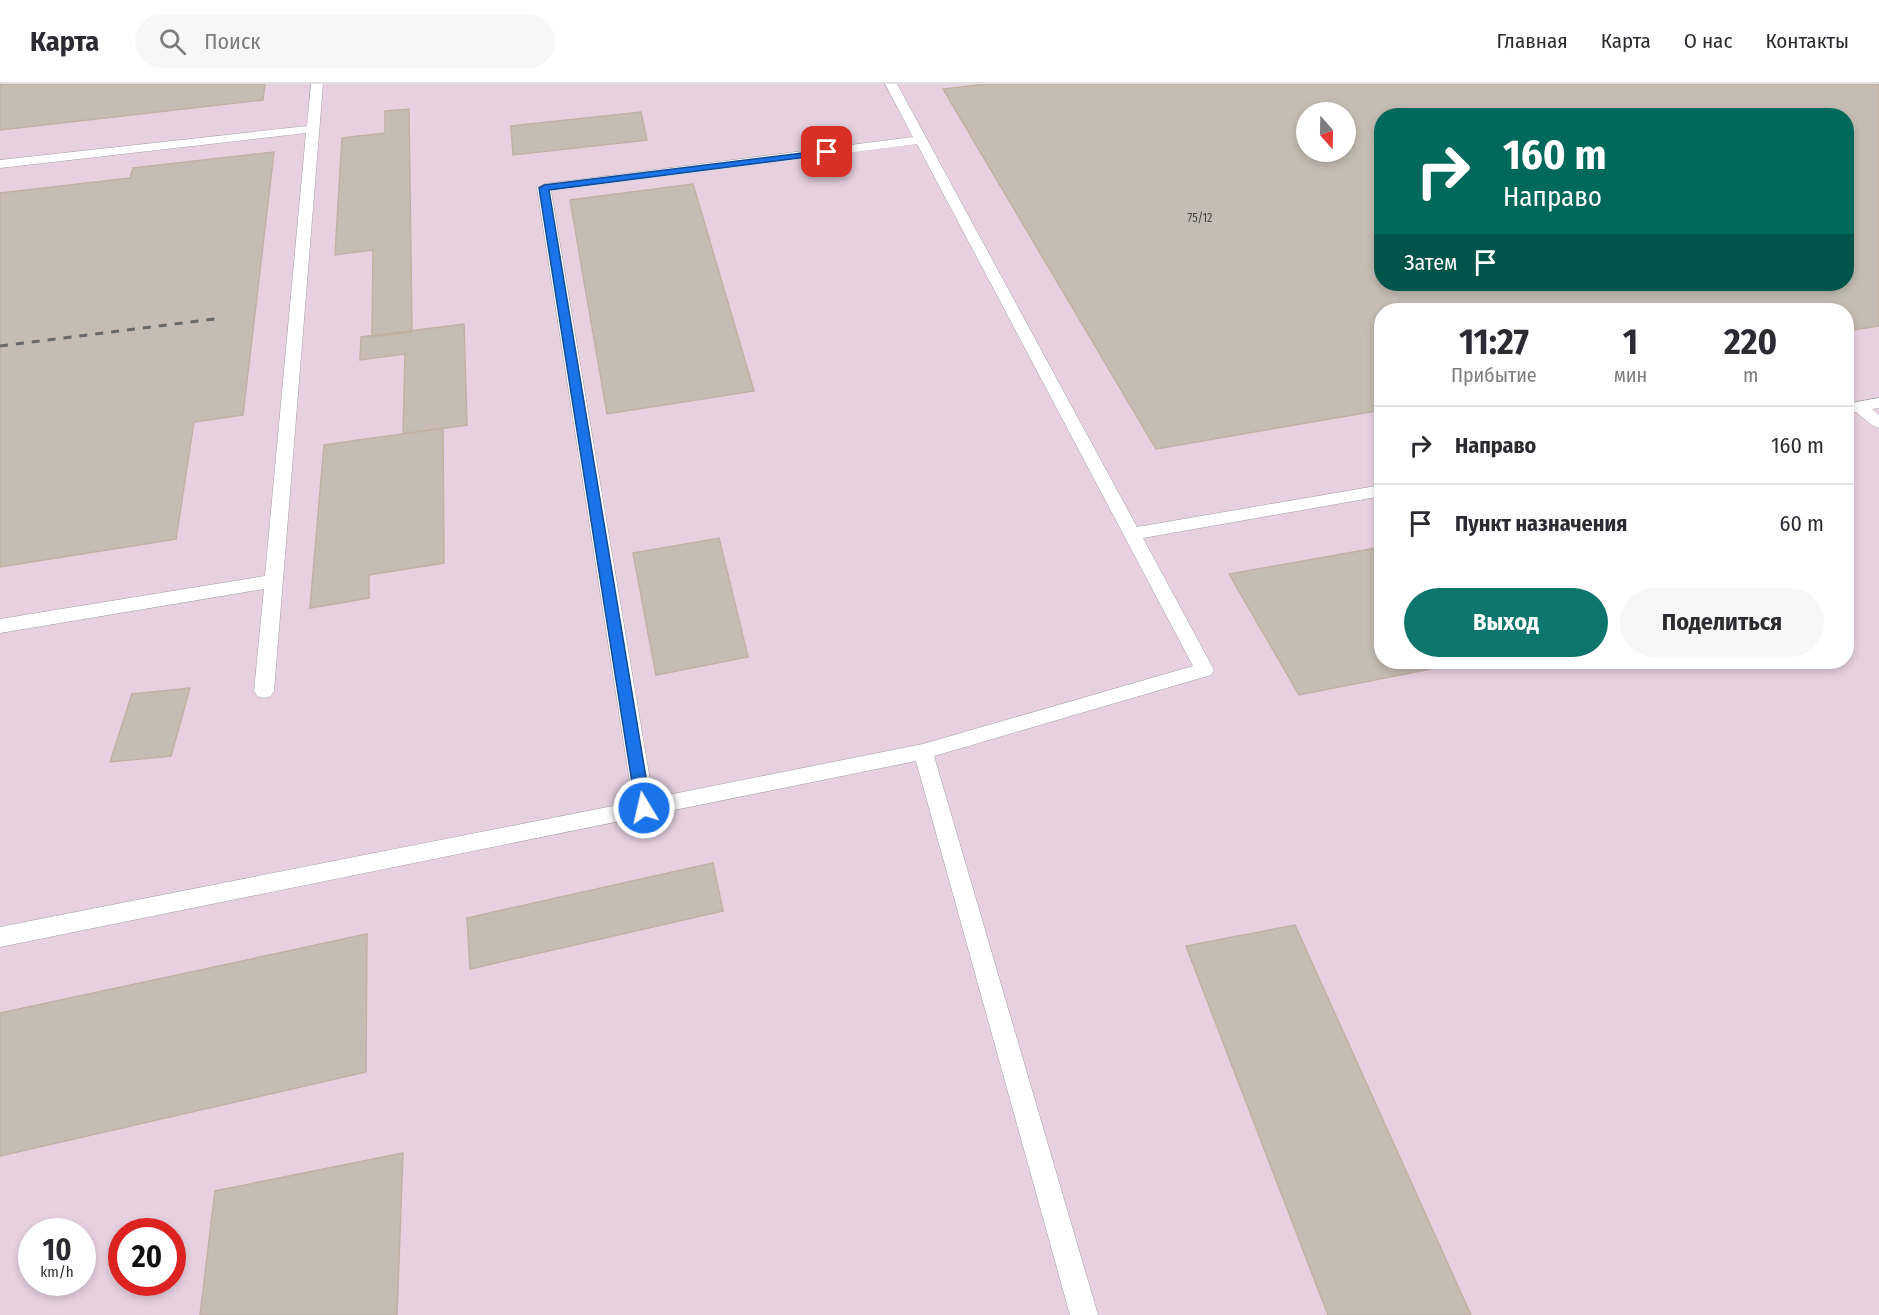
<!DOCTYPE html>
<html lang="ru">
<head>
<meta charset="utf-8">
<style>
  body { margin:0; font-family:"Fira Sans Condensed",sans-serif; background:#f7f7f7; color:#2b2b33; height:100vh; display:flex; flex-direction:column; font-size:22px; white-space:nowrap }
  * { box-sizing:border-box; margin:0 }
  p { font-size:20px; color:#7c7c81 }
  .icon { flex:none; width:33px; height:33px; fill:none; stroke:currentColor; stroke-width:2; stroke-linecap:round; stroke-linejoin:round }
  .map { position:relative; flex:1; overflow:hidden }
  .panel { position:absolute; left:1374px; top:219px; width:480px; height:366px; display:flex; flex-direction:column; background:#fff; border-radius:24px; box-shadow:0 3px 9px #0003 }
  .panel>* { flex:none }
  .banner { position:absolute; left:1374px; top:24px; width:480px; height:183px; border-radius:24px; box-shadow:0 3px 9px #0003; background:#00695c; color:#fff; overflow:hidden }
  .needle { width:39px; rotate:160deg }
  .fabs { position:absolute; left:1296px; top:18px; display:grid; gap:12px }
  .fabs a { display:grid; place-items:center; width:60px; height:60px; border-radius:50%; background:#fff; box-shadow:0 3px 9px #0003; font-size:30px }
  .speed { position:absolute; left:18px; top:1134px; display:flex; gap:12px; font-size:30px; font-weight:700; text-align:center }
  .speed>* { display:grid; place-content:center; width:78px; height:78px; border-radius:50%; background:#fff; box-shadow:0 3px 9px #0003; line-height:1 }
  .speed small { font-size:15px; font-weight:400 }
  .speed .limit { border:9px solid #d22; background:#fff; color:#111 }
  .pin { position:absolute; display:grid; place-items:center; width:51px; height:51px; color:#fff; margin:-26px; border-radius:12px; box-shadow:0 3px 9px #0006 }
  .me { position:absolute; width:66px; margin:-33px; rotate:351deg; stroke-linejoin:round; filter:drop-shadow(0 0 4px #0008) }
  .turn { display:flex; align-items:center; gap:21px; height:126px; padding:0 30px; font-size:27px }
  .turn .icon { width:78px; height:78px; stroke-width:2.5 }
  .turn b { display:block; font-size:42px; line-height:51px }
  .then { display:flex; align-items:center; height:57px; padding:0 30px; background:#0003; gap:12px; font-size:22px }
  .eta { display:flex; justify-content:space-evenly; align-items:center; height:102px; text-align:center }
  .eta b { font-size:36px; font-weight:700; line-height:42px }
  .button { display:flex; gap:12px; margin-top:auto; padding:12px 30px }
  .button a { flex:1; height:69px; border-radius:36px; background:#0f766e; color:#fff; font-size:24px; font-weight:700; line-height:69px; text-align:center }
  .button a+a { background:#f7f7f7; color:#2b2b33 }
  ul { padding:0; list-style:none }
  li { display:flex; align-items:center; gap:18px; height:78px; padding:0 30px; border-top:2px solid #e1e1e2 }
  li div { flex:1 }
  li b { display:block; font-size:22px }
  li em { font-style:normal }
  header { display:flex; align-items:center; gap:36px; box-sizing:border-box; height:84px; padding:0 30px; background:#fff; border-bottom:2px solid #e1e1e2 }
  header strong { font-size:28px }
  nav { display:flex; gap:33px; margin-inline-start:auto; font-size:21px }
  .search { width:420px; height:54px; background:#f7f7f7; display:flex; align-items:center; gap:15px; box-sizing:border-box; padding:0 21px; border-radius:33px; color:#7c7c81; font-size:22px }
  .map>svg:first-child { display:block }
  .industrial { fill:#e7d1e1; fill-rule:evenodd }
  .building { fill:#c5bdb3; stroke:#c0b1a2; stroke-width:1.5; fill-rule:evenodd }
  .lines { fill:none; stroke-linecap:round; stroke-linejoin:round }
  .lane-casing { stroke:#a2a2a2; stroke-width:1 }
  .lane { fill:#fff; fill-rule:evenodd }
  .rail { stroke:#696969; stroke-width:3; stroke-dasharray:8 8; stroke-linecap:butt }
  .route { fill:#1a73e8; stroke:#114b97; stroke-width:1.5 }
  .labels { text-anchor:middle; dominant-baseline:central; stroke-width:5; stroke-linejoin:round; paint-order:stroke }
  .number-label { font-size:12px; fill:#464441 }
</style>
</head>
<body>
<header>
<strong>Карта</strong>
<div class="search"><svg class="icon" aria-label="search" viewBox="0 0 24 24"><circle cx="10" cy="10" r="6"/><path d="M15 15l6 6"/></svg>Поиск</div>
<nav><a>Главная</a><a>Карта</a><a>О нас</a><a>Контакты</a></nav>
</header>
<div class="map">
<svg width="1879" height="1231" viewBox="0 0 1879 1231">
  <rect width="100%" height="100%" fill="#eeeae0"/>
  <path class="industrial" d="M0,0H1879V1231H0ZM1306,28H1346V68H1306ZM1382,32H1846V200H1382ZM1382,226H1846V578H1382ZM32,1148H82V1198H32ZM122,1148H172V1198H122Z"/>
  <path class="building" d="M0,0H265L263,16L0,46Z
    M986,0H1879V242L1846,247V226H1382V326L1156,365L943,5ZM1306,28H1346V68H1306ZM1382,32H1846V200H1382Z
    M409,25L412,248L372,253L373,166L335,171L342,54L385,49V27Z
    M641,28L647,56L513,71L511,42Z
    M274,68L243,331L194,338L176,455L0,483V109L130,94L133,84Z
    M693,100L754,307L607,330L570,116Z
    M464,240L467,341L403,350L405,270L360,276L361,253Z
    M443,344L444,479L369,491V514L310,524L324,361Z
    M719,454L748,573L656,591L633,469Z
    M1382,463V578H1466L1299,611L1229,490Z
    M190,604L171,672L110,678L132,610Z
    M713,779L723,827L470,885L467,834Z
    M1295,841L1471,1231H1328L1186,862Z
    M367,850L366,988L0,1072V929Z
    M403,1069L397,1231H200L215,1107Z"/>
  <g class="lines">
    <defs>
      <path id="lane" d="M311,0H323L274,607L271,612L264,614L257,612L254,607L264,505L0,549V535L265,492L306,49L0,84V76L307,42Z
        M885,0H897L1137,443L1382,401V412L1143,454L1214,586L1211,591L934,672L1098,1231H1070L916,677L0,863V843L633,718L537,104L544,100L913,53ZM917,60L1193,582L923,660L653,714L551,107Z
        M1879,314V324L1872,325L1879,331V344L1873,342L1856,328L1846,330V320Z"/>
    </defs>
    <use href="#lane" class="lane-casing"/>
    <use href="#lane" class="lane"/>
    <path class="rail" d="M0,262L222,234"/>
  </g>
  <path class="route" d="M827,66H830V70L549,106L651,724L649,728H638L636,724L539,104L544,101Z"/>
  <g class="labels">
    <g class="number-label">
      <text x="1200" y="134">75/12</text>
    </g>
  </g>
</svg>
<div class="fabs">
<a><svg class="needle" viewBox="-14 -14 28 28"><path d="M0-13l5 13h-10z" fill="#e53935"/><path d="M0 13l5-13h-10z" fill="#7c7c81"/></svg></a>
</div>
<div class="speed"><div>10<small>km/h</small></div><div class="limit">20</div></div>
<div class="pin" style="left:827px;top:68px;background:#d93025"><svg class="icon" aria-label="arrive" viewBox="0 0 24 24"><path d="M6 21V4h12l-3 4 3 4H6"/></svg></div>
<svg class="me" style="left:644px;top:724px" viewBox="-20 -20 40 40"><circle r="17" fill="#1a73e8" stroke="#fff" stroke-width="3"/><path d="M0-11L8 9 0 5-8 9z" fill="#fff"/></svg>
<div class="banner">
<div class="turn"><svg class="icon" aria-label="right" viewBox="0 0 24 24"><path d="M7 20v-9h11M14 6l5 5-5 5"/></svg><div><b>160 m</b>Направо</div></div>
<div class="then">Затем<svg class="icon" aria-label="arrive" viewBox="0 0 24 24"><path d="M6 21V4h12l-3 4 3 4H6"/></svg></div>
</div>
<section class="panel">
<div class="eta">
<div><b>11:27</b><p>Прибытие</p></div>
<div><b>1</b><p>мин</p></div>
<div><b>220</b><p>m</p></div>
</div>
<ul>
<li><svg class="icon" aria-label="right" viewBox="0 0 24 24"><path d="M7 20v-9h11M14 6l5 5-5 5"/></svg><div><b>Направо</b></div><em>160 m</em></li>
<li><svg class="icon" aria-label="arrive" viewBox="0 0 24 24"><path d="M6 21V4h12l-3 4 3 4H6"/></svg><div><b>Пункт назначения</b></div><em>60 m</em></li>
</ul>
<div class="button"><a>Выход</a><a>Поделиться</a></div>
</section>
</div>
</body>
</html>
